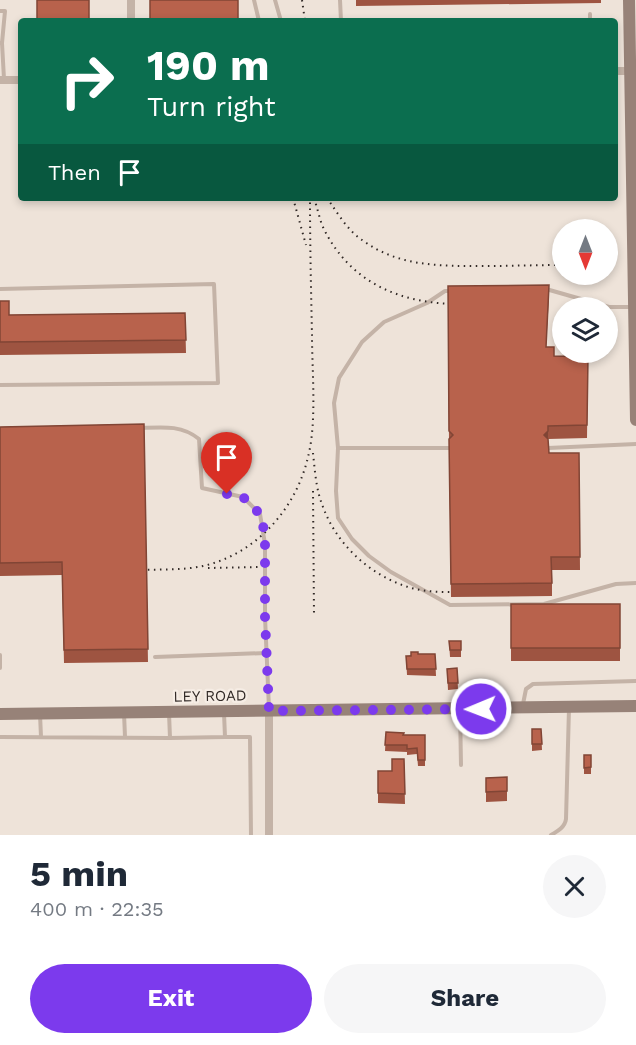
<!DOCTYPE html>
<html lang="en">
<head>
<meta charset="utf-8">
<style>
  body { margin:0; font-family:"Work Sans",sans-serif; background:#f6f6f7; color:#1f2937; height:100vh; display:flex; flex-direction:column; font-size:22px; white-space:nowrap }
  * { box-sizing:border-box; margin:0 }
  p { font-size:20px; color:#747a83 }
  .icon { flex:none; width:33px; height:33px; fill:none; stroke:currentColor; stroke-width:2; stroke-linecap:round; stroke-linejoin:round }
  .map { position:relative; height:835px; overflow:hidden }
  .panel { display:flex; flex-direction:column; background:#fff; flex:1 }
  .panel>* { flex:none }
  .banner { position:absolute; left:18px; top:18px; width:600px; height:183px; border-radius:6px; box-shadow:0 3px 9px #0003; background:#0b6e4f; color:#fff; overflow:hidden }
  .needle { width:39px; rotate:180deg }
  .fabs { position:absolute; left:552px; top:219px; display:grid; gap:12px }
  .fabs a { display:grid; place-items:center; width:66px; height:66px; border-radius:50%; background:#fff; box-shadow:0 3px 9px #0003; font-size:30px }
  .pin { position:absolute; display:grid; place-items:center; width:51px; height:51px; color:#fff; margin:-62px -26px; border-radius:50% 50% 50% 0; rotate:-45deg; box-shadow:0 0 6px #0007 }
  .pin .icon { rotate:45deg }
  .me { position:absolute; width:66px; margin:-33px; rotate:269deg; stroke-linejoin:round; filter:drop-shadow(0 0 4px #0008) }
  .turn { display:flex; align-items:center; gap:21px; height:126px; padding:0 30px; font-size:27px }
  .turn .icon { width:78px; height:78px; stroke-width:2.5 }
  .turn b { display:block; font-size:42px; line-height:51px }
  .then { display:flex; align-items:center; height:57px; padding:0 30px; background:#0003; gap:12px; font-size:22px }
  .round { display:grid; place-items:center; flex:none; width:63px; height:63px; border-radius:32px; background:#f6f6f7 }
  .overview { display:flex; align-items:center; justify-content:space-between; height:102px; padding:0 30px }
  h1 { font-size:36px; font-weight:700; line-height:45px }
  .cta { display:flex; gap:12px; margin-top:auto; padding:12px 30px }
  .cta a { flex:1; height:69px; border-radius:36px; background:#7c3aed; color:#fff; font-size:24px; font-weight:700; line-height:69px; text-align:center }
  .cta a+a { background:#f6f6f7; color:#1f2937 }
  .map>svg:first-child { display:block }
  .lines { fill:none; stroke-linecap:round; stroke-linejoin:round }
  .lane { stroke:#c4b3a7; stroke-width:4 }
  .street { stroke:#c4b3a7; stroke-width:8 }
  .secondary { stroke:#978278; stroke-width:12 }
  .rail { stroke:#312926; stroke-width:2; stroke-dasharray:1.5 4.5; stroke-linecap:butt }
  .wall { fill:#9e5441 }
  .shaded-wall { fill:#814535 }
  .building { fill:#b8624c; stroke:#814535; stroke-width:1.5 }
  .route { stroke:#7c3aed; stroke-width:10; stroke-dasharray:0 18 }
  .labels { text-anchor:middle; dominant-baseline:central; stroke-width:4.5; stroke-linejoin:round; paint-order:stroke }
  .street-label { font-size:15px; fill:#312926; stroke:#f6ede5 }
</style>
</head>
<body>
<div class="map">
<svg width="636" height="835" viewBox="0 0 636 835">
  <rect width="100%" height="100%" fill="#eee3d9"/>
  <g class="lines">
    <path class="lane" d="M254,0L259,21
      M275,0L281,21
      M340,0L341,21
      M0,11H5L2,43H0
      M590,14V21
      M2,43L4,79
      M0,289L214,284L218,383L0,385
      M546,289L609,307H632
      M452,291H445L427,303L384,322L362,342L339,378L334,403L338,448L336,491L338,518L352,539L369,556L391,572L450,605L544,604L616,584L636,583
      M142,428C163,427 182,425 199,439L202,488L243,497L260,514L265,544V617L269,709
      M338,448H449
      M548,448L636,444
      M0,655V668
      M155,657L266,653
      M523,704L526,689L533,684L636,681
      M460,710L461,765
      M124,713L125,737
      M169,713L170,738L225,737L224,713
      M40,714L41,737
      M0,737L170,738
      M225,737H250L251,835
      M551,835C558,831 565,827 566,819L569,708"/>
    <path class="street" d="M131,0V21
      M615,71H636
      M0,80H21
      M269,711V835"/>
    <path class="secondary" d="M629,0L636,420
      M0,714L636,706"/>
    <path class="rail" d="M302,0L305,21
      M293,198L306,245
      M314,198C317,207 319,216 322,225C349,284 403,305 464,304
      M327,198C337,212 347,230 362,240C399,267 440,266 485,266C511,266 537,265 562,265
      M313,453C315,471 316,490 323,507C337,545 370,575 408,587C427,593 448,592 468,592
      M313,491L314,614
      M208,568L260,567
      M130,570C154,569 180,571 203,566C256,554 296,509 308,457C317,422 312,372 312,335C311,289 310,244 310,198"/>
  </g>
  <path class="wall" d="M356,0H601V3L356,6Z
    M448,286L549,298L546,347L554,356L588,357L587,438L548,439L549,453H579L580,570H552V596L451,597L449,444Z
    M0,301L9,315L185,313L186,353L0,355Z
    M144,424L148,662L64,663L62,575L0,576V427Z
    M511,604H620V661H511Z
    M449,641H461V657H450Z
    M418,654H435L436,676L407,675L406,656Z
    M457,668L458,689L448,690L447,669Z
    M532,729H541L542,750L532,751Z
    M386,732L403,735H425V766H418L417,754L407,755V752L385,751Z
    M584,755H591V774H584Z
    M404,759L405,804L378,803V771H392Z
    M507,777V801L486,802V778Z"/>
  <path class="shaded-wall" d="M548,431V444L544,435Z"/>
  <path class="building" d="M37,0H89V21H37Z
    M150,0H238V21H150Z
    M549,285L546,347H554V356L588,357L587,425L548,426V431L544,435L548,439L549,453H579L580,557H551L552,583L451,584L449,439L453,435L449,431L448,286Z
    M0,301H9V315L185,313L186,340L0,342Z
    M144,424L148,649L64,650L62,562L0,563V427Z
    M511,604H620V648H511Z
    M449,641H461V650H450Z
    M411,652H418V654H435L436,669H407L406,656H411Z
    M457,668L458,683H448L447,669Z
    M532,729H541L542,744H532Z
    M386,732L404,733L403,735H425V760H418L417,748L407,749V745H385Z
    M584,755H591V767L584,768Z
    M392,759H404L405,794L378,793V771H392Z
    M507,777V791L486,792V778Z"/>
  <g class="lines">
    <path class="route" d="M227,494L243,497L260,514L265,534V617L269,711L481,709"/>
  </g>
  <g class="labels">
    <g class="street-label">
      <text transform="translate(210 696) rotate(-1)">LEY ROAD</text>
    </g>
  </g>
</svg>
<div class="fabs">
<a><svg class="needle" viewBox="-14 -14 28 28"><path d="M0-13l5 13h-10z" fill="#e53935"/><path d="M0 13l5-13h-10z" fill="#747a83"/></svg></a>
<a><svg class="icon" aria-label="layers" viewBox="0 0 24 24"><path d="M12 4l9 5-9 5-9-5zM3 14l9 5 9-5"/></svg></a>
</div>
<div class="pin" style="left:227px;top:494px;background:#d93025"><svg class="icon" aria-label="arrive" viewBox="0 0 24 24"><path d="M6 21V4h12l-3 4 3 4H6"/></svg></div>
<svg class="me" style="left:481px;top:709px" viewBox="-20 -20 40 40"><circle r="17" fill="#7c3aed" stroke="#fff" stroke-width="3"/><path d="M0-11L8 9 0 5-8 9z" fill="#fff"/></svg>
<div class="banner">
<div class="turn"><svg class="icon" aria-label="right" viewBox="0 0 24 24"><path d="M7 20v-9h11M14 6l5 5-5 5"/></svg><div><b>190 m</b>Turn right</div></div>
<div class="then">Then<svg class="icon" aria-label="arrive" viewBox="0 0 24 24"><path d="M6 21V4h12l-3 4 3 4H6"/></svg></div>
</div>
</div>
<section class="panel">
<div class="overview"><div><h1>5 min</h1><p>400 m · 22:35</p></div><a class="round"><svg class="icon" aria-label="close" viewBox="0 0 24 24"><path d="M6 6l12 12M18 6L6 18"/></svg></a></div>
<div class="cta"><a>Exit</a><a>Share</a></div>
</section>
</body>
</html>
